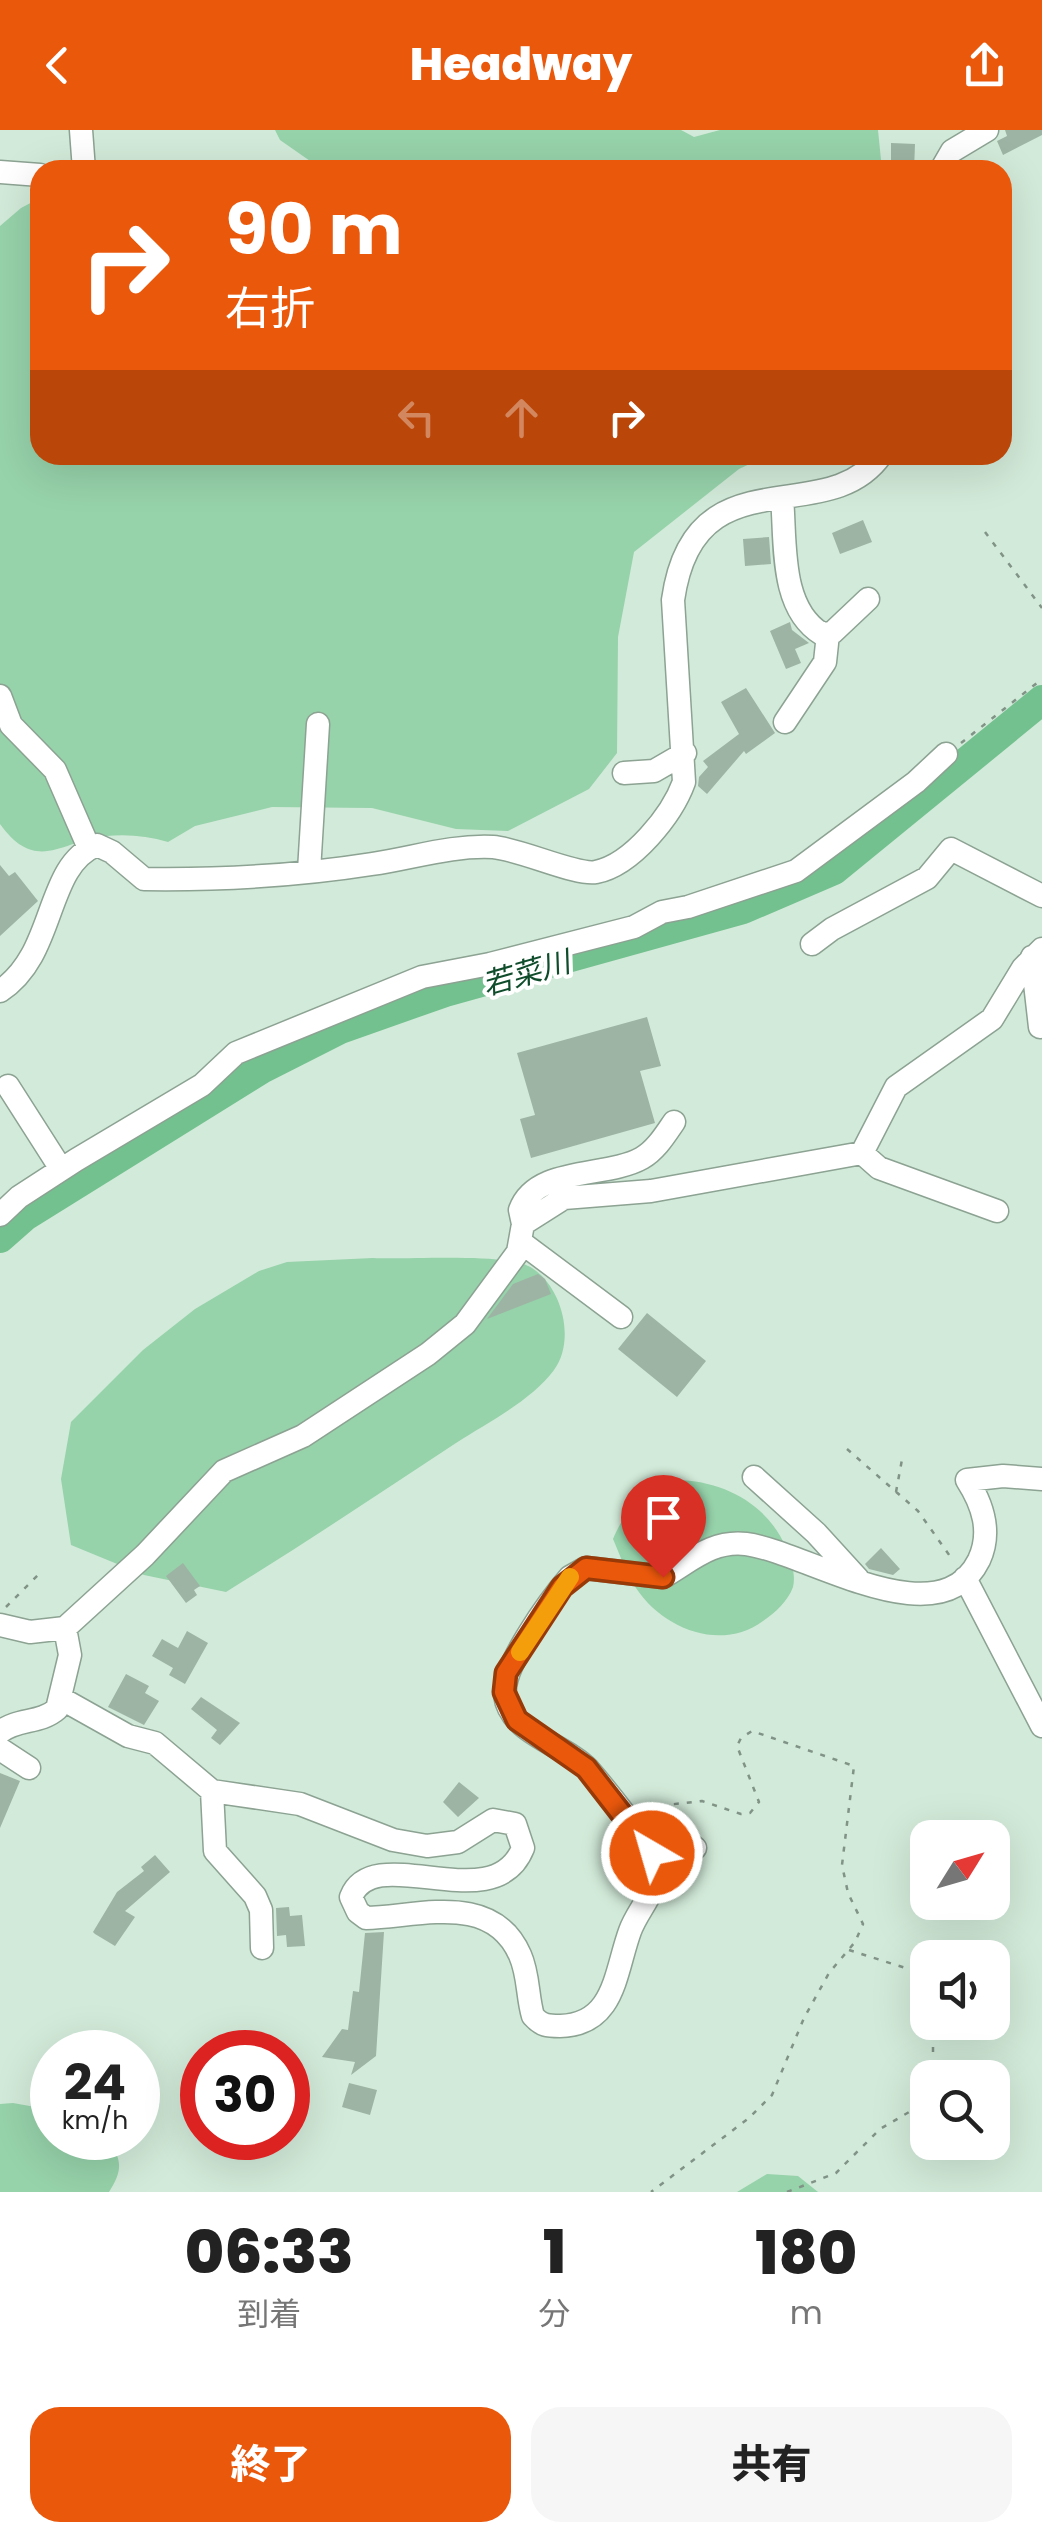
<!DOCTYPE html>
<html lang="ja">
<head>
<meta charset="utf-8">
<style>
  body { margin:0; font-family:Poppins,"Noto Sans JP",sans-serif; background:#f6f6f6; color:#222; height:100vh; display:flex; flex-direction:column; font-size:38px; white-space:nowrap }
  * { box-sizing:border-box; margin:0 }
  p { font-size:32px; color:#767676 }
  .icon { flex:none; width:55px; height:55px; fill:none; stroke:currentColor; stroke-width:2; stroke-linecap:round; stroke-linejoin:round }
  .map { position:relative; height:2062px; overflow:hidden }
  .drawer { display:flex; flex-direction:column; background:#fff; flex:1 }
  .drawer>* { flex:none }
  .banner { position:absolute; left:30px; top:30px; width:982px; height:305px; border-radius:30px; box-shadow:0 10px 40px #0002; background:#ea580c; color:#fff; overflow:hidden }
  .needle { width:65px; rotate:53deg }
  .tools { position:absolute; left:910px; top:1690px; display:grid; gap:20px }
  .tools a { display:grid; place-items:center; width:100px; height:100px; border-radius:20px; background:#fff; box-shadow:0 10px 40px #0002; font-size:50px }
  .speed { position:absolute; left:30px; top:1900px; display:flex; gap:20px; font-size:50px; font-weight:700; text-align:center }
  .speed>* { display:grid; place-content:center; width:130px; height:130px; border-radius:50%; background:#fff; box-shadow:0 10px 40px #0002; line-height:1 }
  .speed small { font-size:25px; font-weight:400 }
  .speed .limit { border:15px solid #d22; background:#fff; color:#111 }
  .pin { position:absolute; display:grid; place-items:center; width:85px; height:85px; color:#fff; margin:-102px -42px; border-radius:50% 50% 50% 0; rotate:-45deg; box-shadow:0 0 10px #0007 }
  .pin .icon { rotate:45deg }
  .me { position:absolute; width:110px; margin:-55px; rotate:322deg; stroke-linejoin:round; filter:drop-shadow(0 0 8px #0008) }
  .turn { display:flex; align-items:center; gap:35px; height:210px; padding:0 30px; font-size:45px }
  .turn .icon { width:130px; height:130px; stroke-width:2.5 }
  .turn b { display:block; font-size:70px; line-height:85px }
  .lanes { display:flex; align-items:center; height:95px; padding:0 30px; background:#0003; justify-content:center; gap:50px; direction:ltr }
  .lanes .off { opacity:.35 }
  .eta { display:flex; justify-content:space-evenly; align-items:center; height:170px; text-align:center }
  .eta b { font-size:60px; font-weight:800; line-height:70px }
  .button { display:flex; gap:20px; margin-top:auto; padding:20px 30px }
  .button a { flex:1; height:115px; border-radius:30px; background:#ea580c; color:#fff; font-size:40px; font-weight:800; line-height:115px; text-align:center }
  .button a+a { background:#f6f6f6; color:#222 }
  header { display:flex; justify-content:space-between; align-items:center; height:130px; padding:0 30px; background:#ea580c; color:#fff; font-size:45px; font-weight:800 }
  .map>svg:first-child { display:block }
  .green { fill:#96d2aa }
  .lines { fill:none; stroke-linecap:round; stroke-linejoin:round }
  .river { stroke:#73c18f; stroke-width:30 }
  .building { fill:#9db4a4 }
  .minor-casing { stroke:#8ca292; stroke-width:25 }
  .path { stroke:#819286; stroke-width:2.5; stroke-dasharray:5 8; stroke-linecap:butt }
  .minor { stroke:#fff; stroke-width:22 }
  .route-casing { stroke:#983908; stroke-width:25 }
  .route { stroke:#ea580c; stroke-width:18 }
  .slow { stroke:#f59e0b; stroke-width:18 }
  .labels { text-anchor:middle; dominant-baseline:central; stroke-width:8; stroke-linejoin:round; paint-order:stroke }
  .water-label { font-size:30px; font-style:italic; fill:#0f4c2b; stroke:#fff }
</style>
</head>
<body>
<header><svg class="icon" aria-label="back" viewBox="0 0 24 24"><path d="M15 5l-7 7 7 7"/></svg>Headway<svg class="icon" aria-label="share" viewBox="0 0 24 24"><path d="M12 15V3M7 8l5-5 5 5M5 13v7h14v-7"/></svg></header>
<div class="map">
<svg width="1042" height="2062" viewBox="0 0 1042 2062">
  <rect width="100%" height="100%" fill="#d2ead9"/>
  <path class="green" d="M275,0H681L694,7L720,0H878L882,40H323L280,10Z
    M40,68V325H769L739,339L634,422L618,507L617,623L589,659L508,701L456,699L372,678L272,677L195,696L168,712C148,706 128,704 106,706C62,710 37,745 0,694V96L21,78Z
    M373,1128C407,1130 508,1122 532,1138C562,1157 576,1210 554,1240C531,1271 488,1292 456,1313C380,1363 304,1414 226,1462L144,1445L71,1415L61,1349L71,1292L143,1220L195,1179L259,1141L287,1132Z
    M677,1350C725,1351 769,1375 787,1420C791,1431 796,1444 793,1457C788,1471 775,1483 763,1491C721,1522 663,1499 636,1458C626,1443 620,1425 613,1409C626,1377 646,1362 677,1350Z
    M13,1973L52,1980V2008H105C122,2027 124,2039 109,2062H0V1974Z
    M767,2044L798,2046L818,2062H737Z"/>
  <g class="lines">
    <path class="river" d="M0,1108L25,1086L263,938L340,899L445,862L743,779L834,740L1042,570"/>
  </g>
  <path class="building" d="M1005,0H1042V5L1003,25L997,11L1007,6Z
    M891,13L915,14L914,40H891Z
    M863,390L872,412L840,424L832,403Z
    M769,407L771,434L745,436L743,409Z
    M790,492L792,500L809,513L795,519L801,533L786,539L770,501Z
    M746,558L775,603L746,624L744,621L707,664L698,656L699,647L708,637L703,631L739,604L721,572Z
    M0,735L9,746L15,742L38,771L0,806Z
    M647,887L661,936L640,941L655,993L531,1028L520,989L535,985L517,923Z
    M538,1144L545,1149L551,1164L487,1189L513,1154Z
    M647,1183L706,1231L677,1267L618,1219Z
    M881,1418L900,1439L893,1445L869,1439L865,1434Z
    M183,1433L200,1456L194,1460L197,1465L186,1473L166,1446Z
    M187,1501L208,1513L185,1554L169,1545L173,1538L152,1526L162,1509L178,1518Z
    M126,1544L149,1556L145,1563L159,1571L144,1595L108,1577Z
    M201,1567L240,1593L220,1615L211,1608L217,1600L191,1579Z
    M0,1643L20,1651L0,1698Z
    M459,1652L479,1668L458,1687L443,1672Z
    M155,1725L170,1742L125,1781L135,1787L115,1816L95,1804L93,1802L117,1762L144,1741L141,1737Z
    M289,1777L290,1786L302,1785L305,1816L287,1817L286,1805L277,1806L276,1778Z
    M384,1802L376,1926L351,1945L355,1932L322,1927L342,1899L348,1900L353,1861L359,1862L365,1803Z
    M349,1953L377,1960L370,1985L342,1977Z"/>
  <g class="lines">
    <defs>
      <path id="minor" d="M81,0L84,40
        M941,40L952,21L987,0
        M0,42L40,45
        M782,368C786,411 779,478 822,504L832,503L868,469
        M0,566L11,595L55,640L89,718
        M785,592L825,532L828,504
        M624,643L654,641L685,623
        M309,741L318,594
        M812,814L832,799L927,748L951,719L1042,766
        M1032,827L1040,897
        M0,861C57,824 44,736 97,715L112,722L144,749C220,750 296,746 372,734C413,728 451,715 493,717C520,719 577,746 596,742C632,735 672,685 684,652L673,470C694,320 827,402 881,325
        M8,956L61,1039
        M862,1023L879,1038L997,1081
        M0,1085L19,1067L76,1030L202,955L236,923L422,847L490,834L634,797L662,782L688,777L796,741L916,652L946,624
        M523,1094L564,1068L651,1061L862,1023L896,957L992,889L1023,838L1042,819
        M522,1113L621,1187
        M754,1347L816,1403L858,1449
        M965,1448L1042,1596
        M0,1495L30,1502L65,1498L145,1425L224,1341L303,1306L428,1224L465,1194L518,1122L523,1094L520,1080C536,1036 607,1048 642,1028C656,1020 665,1005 674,992
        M62,1569L128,1606L155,1613L212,1661L300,1674L393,1710L427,1716L458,1712L493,1690L515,1694L523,1718C494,1791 374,1709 351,1767L358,1782L366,1788C418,1787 492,1761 520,1825C529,1845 527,1866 533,1886C542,1896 548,1896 560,1896C615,1895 615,1842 630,1801C638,1778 662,1758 655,1731C650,1714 602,1655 588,1639C564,1614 510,1604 505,1565C501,1537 551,1469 570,1447L586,1438L663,1447C691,1431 712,1410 746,1414C807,1422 939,1511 979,1430C992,1402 983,1375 967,1350L1003,1346L1042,1349
        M0,1602C18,1588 40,1594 57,1579L70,1525L65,1498
        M0,1619L29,1638
        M212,1661L215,1721L255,1766L261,1780L262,1818
        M649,1719L695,1718"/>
    </defs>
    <use href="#minor" class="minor-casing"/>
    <path class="path" d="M985,402L1042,478
      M961,613L1042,549
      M847,1319L918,1381L952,1429
      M896,1362L903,1324
      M6,1477L40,1443
      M648,1677L702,1671L741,1684L750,1683L759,1672L737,1616L741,1608L752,1601L854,1636L842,1735L848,1763L863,1794L855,1812L829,1843L804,1888L772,1965L749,1988L651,2062
      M849,1820L918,1842L928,1859
      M933,1948V1892
      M787,2062L836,2043L880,1999L928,1971"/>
    <use href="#minor" class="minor"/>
  </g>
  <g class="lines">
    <defs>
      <path id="route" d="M652,1723L586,1638L517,1590L504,1562L506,1543L562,1457L586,1438L663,1447"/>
    </defs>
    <use href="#route" class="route-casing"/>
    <use href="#route" class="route"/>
    <path class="slow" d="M520,1522L570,1447"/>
  </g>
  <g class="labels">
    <g class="water-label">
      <text transform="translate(526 843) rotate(-16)">若菜川</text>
    </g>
  </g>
</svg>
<div class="tools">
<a><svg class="needle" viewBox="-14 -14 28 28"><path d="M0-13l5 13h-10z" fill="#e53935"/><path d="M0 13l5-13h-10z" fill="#767676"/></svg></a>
<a><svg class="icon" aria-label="sound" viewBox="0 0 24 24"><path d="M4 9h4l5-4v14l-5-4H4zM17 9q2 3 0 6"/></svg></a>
<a><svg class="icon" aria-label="search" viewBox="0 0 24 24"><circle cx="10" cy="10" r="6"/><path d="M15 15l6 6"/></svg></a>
</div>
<div class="speed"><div>24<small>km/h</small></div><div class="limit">30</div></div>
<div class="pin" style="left:663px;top:1447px;background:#d93025"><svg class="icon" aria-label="arrive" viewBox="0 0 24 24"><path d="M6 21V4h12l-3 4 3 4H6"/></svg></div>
<svg class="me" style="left:652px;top:1723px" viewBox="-20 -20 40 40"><circle r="17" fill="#ea580c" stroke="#fff" stroke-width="3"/><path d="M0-11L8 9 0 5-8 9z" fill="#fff"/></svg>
<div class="banner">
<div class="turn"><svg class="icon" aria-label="right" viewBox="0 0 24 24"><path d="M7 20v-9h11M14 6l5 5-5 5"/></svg><div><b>90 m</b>右折</div></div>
<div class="lanes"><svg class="icon off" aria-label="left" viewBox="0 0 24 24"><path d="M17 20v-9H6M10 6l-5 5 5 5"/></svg><svg class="icon off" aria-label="ahead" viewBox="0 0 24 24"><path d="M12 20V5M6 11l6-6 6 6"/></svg><svg class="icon" aria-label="right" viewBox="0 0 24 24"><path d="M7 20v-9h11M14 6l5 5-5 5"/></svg></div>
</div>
</div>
<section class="drawer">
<div class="eta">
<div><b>06:33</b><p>到着</p></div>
<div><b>1</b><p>分</p></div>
<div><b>180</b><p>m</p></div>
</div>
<div class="button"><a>終了</a><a>共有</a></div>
</section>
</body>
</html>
